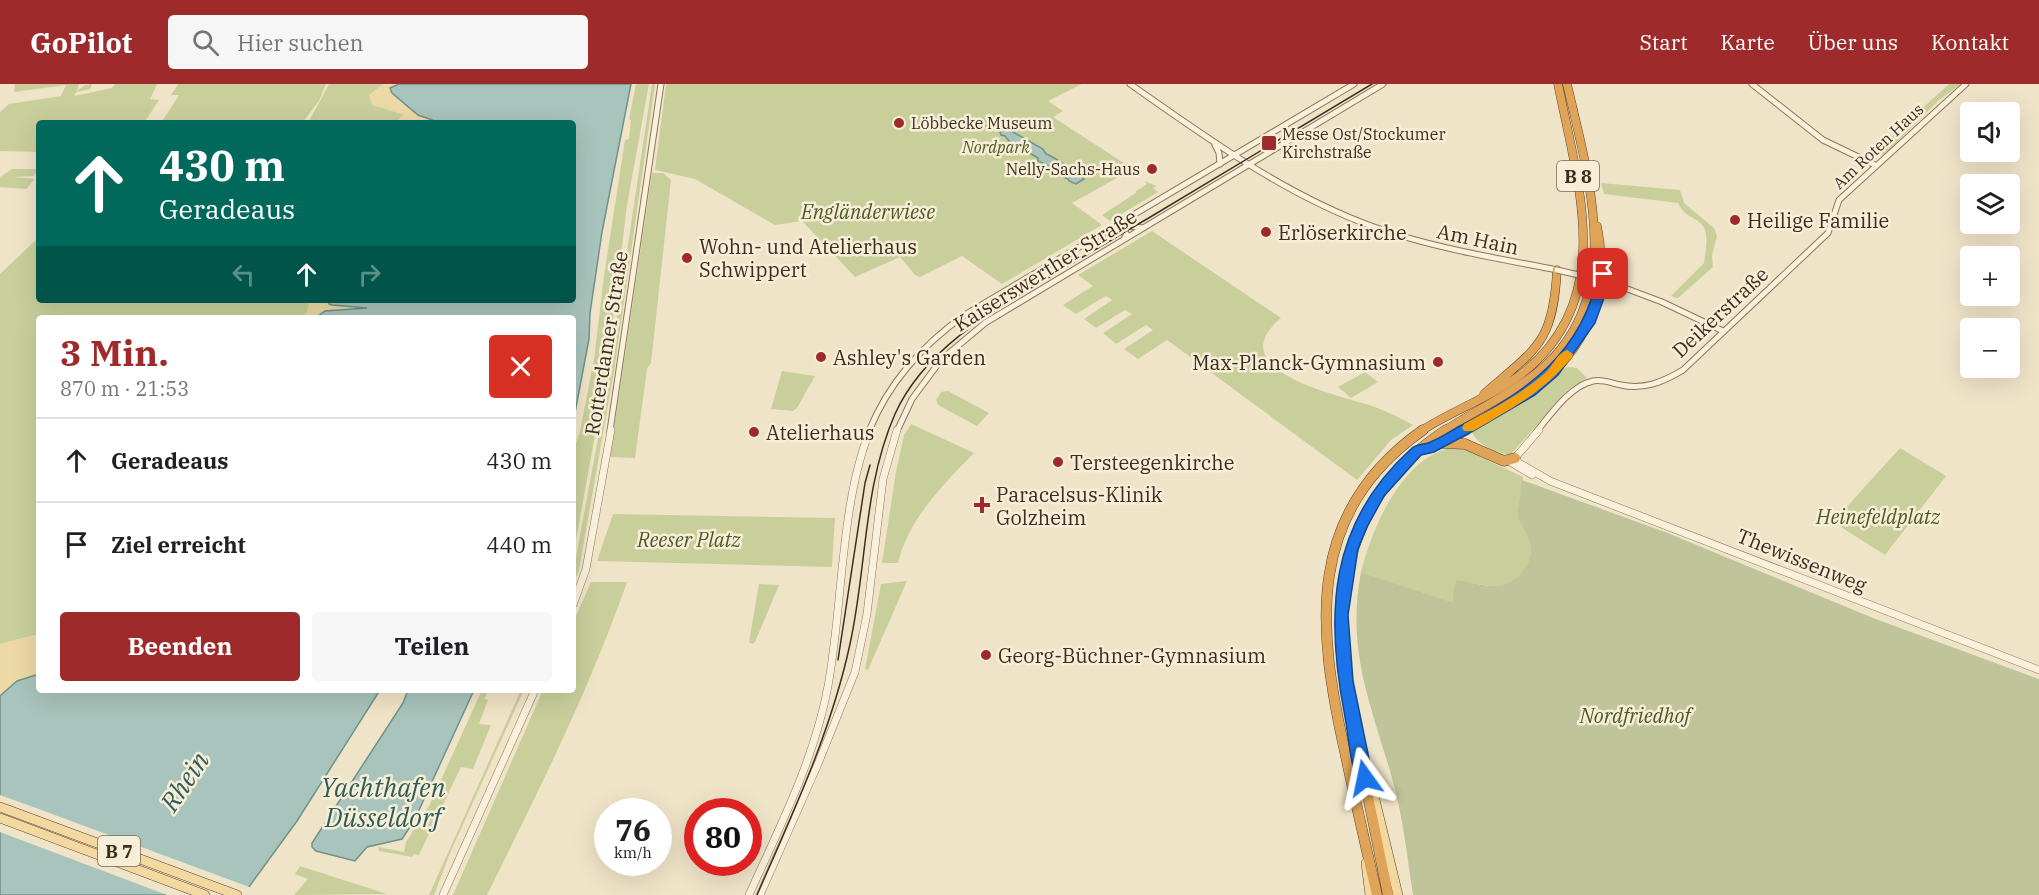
<!DOCTYPE html>
<html lang="de">
<head>
<meta charset="utf-8">
<style>
  body { margin:0; font-family:"IBM Plex Serif",serif; background:#f6f6f6; color:#202124; height:100vh; display:flex; flex-direction:column; font-size:22px; white-space:nowrap }
  * { box-sizing:border-box; margin:0 }
  p { font-size:20px; color:#757577 }
  .icon { flex:none; width:33px; height:33px; fill:none; stroke:currentColor; stroke-width:2; stroke-linecap:round; stroke-linejoin:round }
  .map { position:relative; flex:1; overflow:hidden }
  .sheet { position:absolute; left:36px; top:231px; width:540px; height:378px; display:flex; flex-direction:column; background:#fff; border-radius:6px; box-shadow:0 6px 24px #0002 }
  .sheet>* { flex:none }
  .guide { position:absolute; left:36px; top:36px; width:540px; height:183px; border-radius:6px; box-shadow:0 6px 24px #0002; background:#00695c; color:#fff; overflow:hidden }
  .controls { position:absolute; left:1960px; top:18px; display:grid; gap:12px }
  .controls a { display:grid; place-items:center; width:60px; height:60px; border-radius:6px; background:#fff; box-shadow:0 6px 24px #0002; font-size:30px }
  .speed { position:absolute; left:594px; top:714px; display:flex; gap:12px; font-size:30px; font-weight:700; text-align:center }
  .speed>* { display:grid; place-content:center; width:78px; height:78px; border-radius:50%; background:#fff; box-shadow:0 6px 24px #0002; line-height:1 }
  .speed small { font-size:15px; font-weight:400 }
  .speed .limit { border:9px solid #d22; background:#fff; color:#111 }
  .pin { position:absolute; display:grid; place-items:center; width:51px; height:51px; color:#fff; margin:-26px; border-radius:12px; box-shadow:0 3px 9px #0006 }
  .me { position:absolute; width:66px; margin:-33px; rotate:348deg; stroke-linejoin:round; filter:drop-shadow(0 0 4px #0008) }
  .turn { display:flex; align-items:center; gap:21px; height:126px; padding:0 24px; font-size:27px }
  .turn .icon { width:78px; height:78px; stroke-width:2.5 }
  .turn b { display:block; font-size:42px; line-height:51px }
  .lanes { display:flex; align-items:center; height:57px; padding:0 24px; background:#0003; justify-content:center; gap:30px; direction:ltr }
  .lanes .off { opacity:.35 }
  .round { display:grid; place-items:center; flex:none; width:63px; height:63px; border-radius:6px; background:#f6f6f6 }
  .summary { display:flex; align-items:center; justify-content:space-between; height:102px; padding:0 24px }
  h1 { font-size:36px; font-weight:700; line-height:45px; color:#9e2a2b }
  .primary-button { display:flex; gap:12px; margin-top:auto; padding:12px 24px }
  .primary-button a { flex:1; height:69px; border-radius:6px; background:#9e2a2b; color:#fff; font-size:24px; font-weight:700; line-height:69px; text-align:center }
  .primary-button a+a { background:#f6f6f6; color:#202124 }
  ul { padding:0; list-style:none }
  li { display:flex; align-items:center; gap:18px; height:84px; padding:0 24px; border-top:2px solid #e0e0e0 }
  li div { flex:1 }
  li b { display:block; font-size:22px }
  li em { font-style:normal }
  header { display:flex; align-items:center; gap:36px; box-sizing:border-box; height:84px; padding:0 30px; background:#9e2a2b; color:#fff }
  header strong { font-size:28px }
  nav { display:flex; gap:33px; margin-inline-start:auto; font-size:21px }
  .search { width:420px; height:54px; background:#f6f6f6; display:flex; align-items:center; gap:15px; box-sizing:border-box; padding:0 21px; border-radius:6px; color:#757577; font-size:22px }
  .map>svg:first-child { display:block }
  .green { fill:#c9cf9b }
  .sand { fill:#ecd9a5 }
  .cemetery { fill:#bfc49a }
  .water { fill:#a9c4bc; stroke:#6f938a; stroke-width:1.5 }
  .pier { fill:#f0e4c8 }
  .lines { fill:none; stroke-linecap:round; stroke-linejoin:round }
  .minor-far1-casing { stroke:#8d765c; stroke-width:7 }
  .minor-casing { stroke:#8d765c; stroke-width:8 }
  .major-casing { stroke:#5b4430; stroke-width:10 }
  .highway-far1-casing { stroke:#5b4430; stroke-width:9 }
  .highway-casing { stroke:#5b4430; stroke-width:11 }
  .minor-far1 { stroke:#faf1dc; stroke-width:5 }
  .minor { stroke:#faf1dc; stroke-width:7 }
  .major { stroke:#f3d9a0; stroke-width:9 }
  .highway-far1 { stroke:#e0a458; stroke-width:8 }
  .highway { stroke:#e0a458; stroke-width:10 }
  .tram { stroke:#3d2e20; stroke-width:1.5 }
  .minor-bridge-casing { stroke:#8d765c; stroke-width:7; stroke-linecap:butt }
  .minor-bridge { stroke:#faf1dc; stroke-width:5 }
  .route { fill:#1a73e8; stroke:#114b97; stroke-width:1.5 }
  .slow { fill:#f59e0b }
  .poi-dot { fill:#9e2a2b; stroke:#f7eed8; stroke-width:2 }
  .labels { text-anchor:middle; dominant-baseline:central; stroke-width:5; stroke-linejoin:round; paint-order:stroke }
  .far-poi-label { font-size:16px; fill:#3d2e20; stroke:#f7eed8; text-anchor:start }
  .far-street-label { font-size:16px; fill:#3d2e20; stroke:#f7eed8 }
  .far-park-label { font-size:16px; font-style:italic; fill:#4d5a26; stroke:#f7eed8 }
  .shield { fill:#f7eed8; stroke:#756857; stroke-width:1.5 }
  .shield-label { font-size:18px; font-weight:bold; fill:#3d2e20 }
  .park-label { font-size:20px; font-style:italic; fill:#4d5a26; stroke:#f7eed8 }
  .poi-label { font-size:20px; fill:#3d2e20; stroke:#f7eed8; text-anchor:start }
  .street-label { font-size:20px; fill:#3d2e20; stroke:#f7eed8 }
  .near-water-label { font-size:26px; font-style:italic; fill:#2f5d5a; stroke:#f7eed8 }
</style>
</head>
<body>
<header>
<strong>GoPilot</strong>
<div class="search"><svg class="icon" aria-label="search" viewBox="0 0 24 24"><circle cx="10" cy="10" r="6"/><path d="M15 15l6 6"/></svg>Hier suchen</div>
<nav><a>Start</a><a>Karte</a><a>Über uns</a><a>Kontakt</a></nav>
</header>
<div class="map">
<svg width="2039" height="811" viewBox="0 0 2039 811">
  <rect width="100%" height="100%" fill="#f0e4c8"/>
  <path class="green" d="M15,0H79L77,7L85,1L92,0L90,5L76,8L74,12L112,4L115,0H157L150,15L159,16L144,39H39V68L0,67V28L9,20L61,12L66,1L14,8Z
    M178,0H326L319,17L302,39H161L179,11H171Z
    M329,0H383L405,31L394,39H308Z
    M636,0H649L627,121L607,286L573,472V421L576,404H573V368L580,347L594,275L604,192L625,56L629,55L631,36L629,35Z
    M652,0H655L614,287L579,486L573,501V489L603,328Z
    M666,0H1082L1048,17L1063,27L1053,33L1133,85L1072,119L1102,141L1002,200L962,172L920,193L915,191L900,173L855,193L802,137L775,141L695,95L655,86Z
    M1949,0H1961L1938,17L1885,70L1875,73L1873,69Z
    M12,85H39V87L33,92L14,93L35,95L26,105L0,103V93Z
    M652,89H663L671,96L651,279L647,285L635,374L610,373Z
    M1144,97L1157,102L1153,104L1158,108L1110,137L1102,131L1136,109V107L1147,100Z
    M1601,99L1680,106L1684,119L1714,144L1717,152L1712,171L1713,183L1678,214L1671,212L1704,179C1705,169 1710,149 1702,141C1693,131 1685,134 1678,119L1604,110Z
    M1152,147L1281,234C1217,288 1344,312 1375,323C1388,328 1401,334 1413,341L1391,356L1357,396L1167,256L1138,275L1124,265L1153,246L1146,241L1116,260L1103,249L1132,230L1125,226L1096,244L1084,235L1112,216L1106,212L1076,230L1063,221L1093,202L1078,191Z
    M39,153V216H310L307,228L300,234H39V550L0,560V190Z
    M1569,283L1577,284L1587,294L1568,306L1511,370C1497,371 1474,359 1471,345L1527,313L1562,285Z
    M782,287L815,292L797,324L793,327L771,325Z
    M1365,288L1378,298L1351,314L1338,303Z
    M948,307L989,329L977,342L938,321L936,316L941,308Z
    M911,340L974,369C943,401 909,434 898,479H882L896,388L904,351Z
    M1451,364L1464,365L1523,393L1517,434C1529,453 1539,469 1523,488C1518,494 1511,498 1503,501C1490,504 1471,498 1457,497L1452,518L1361,488C1371,446 1402,373 1451,364Z
    M1900,364L1946,392L1885,471L1833,438Z
    M613,430L835,434L832,483L597,477Z
    M907,497L868,586L865,585L881,500Z
    M591,498H627C589,607 538,708 487,811H453L543,606H573V539Z
    M759,500L779,501L755,558L752,560L749,558Z
    M482,606H493L492,609H487L484,615L488,616L479,640L491,641L473,685L461,683L419,771L414,770L412,773L379,767L378,763L404,768L406,758L429,722Z
    M521,606H524L450,769L434,811H429Z
    M300,782L387,810L294,811L308,795L295,790Z"/>
  <path class="sand" d="M383,0H399L390,4L392,9L418,31L441,39H394L404,31L372,21L369,11Z
    M310,216H329V220L332,221L367,224L322,228L315,234H300L307,228Z
    M39,550V590L17,597L0,612V560Z"/>
  <path class="cemetery" d="M1522,396L1665,448L1873,534L2039,595V811H1413C1407,772 1403,732 1392,694C1371,620 1346,567 1361,488L1452,518L1456,496C1470,498 1489,504 1503,501C1511,498 1517,494 1522,488C1539,469 1529,453 1517,434Z"/>
  <path class="water" d="M399,0H631L602,148L590,229L589,255L573,339V234H315L325,227L367,224L332,221L329,220V216H573V39H441L418,31L392,9L390,4Z
    M999,35L1004,37L1003,43L1013,45V48L1043,65L1046,70C1051,71 1081,91 1084,95L1076,100L1069,97L1068,95L1061,92L1057,87H1054L1053,84L1038,77V74L1009,57L1005,52L1001,51L999,45L987,44L986,42Z
    M39,590V606H380L297,737L243,811H0V612L17,597Z
    M408,606H474L414,737L402,755L367,763L355,777L316,767L312,763V759L403,619Z"/>
  <path class="pier" d="M0,711L36,724L252,804L247,811H167L0,748Z"/>
  <g class="lines">
    <defs>
      <path id="minor-far1" d="M1130,0C1207,54 1285,111 1374,143C1433,164 1496,174 1557,186
        M1752,0L1823,56L1875,81
        M1215,61L1219,69L1220,80
        M1131,134L1127,137L1130,142L1142,144
        M1112,143L1124,146L1127,151L1125,153
        M1609,198L1662,218L1723,247
        M610,347L661,0
        M869,347C889,298 921,263 963,232L1354,0
        M897,347L912,315L941,276L985,239L1383,0
        M1537,347C1551,330 1570,302 1593,297C1602,295 1611,299 1621,301C1644,306 1663,298 1683,286L1828,149L1839,116L1966,0"/>
      <path id="minor" d="M1539,346L1515,374L1519,379L1552,398
        M1512,379L1532,391
        M1550,397L2039,586
        M573,521L586,485L611,346
        M443,811L535,606
        M749,811C780,742 814,677 828,602C843,521 840,421 870,346
        M760,811L818,680L855,588L867,530L883,395L897,346"/>
      <path id="major" d="M1364,681L1368,687L1398,811
        M0,723L237,811
        M0,734L205,811
        M1366,779L1370,811"/>
      <path id="highway-far1" d="M1484,310C1536,264 1553,261 1557,186
        M1421,347C1453,326 1490,314 1520,291C1618,217 1578,101 1558,0
        M1444,347C1477,325 1517,308 1547,280C1625,207 1588,91 1567,0
        M1463,347C1485,334 1510,323 1531,307C1586,267 1611,209 1597,142"/>
      <path id="highway" d="M1443,359L1465,360L1504,377L1515,374
        M1420,366L1444,358L1466,346
        M1377,811C1366,763 1355,716 1345,668C1317,543 1305,429 1423,346
        M1388,811C1378,763 1369,716 1359,668C1354,644 1348,620 1345,596C1331,495 1357,404 1446,346"/>
    </defs>
    <use href="#minor-far1" class="minor-far1-casing"/>
    <use href="#minor" class="minor-casing"/>
    <use href="#major" class="major-casing"/>
    <use href="#highway-far1" class="highway-far1-casing"/>
    <use href="#highway" class="highway-casing"/>
    <use href="#minor-far1" class="minor-far1"/>
    <use href="#minor" class="minor"/>
    <use href="#major" class="major"/>
    <use href="#highway-far1" class="highway-far1"/>
    <use href="#highway" class="highway"/>
    <path class="tram" d="M838,576L865,399L870,381
      M757,811C793,729 831,648 850,560C867,483 863,403 895,330C924,266 990,228 1048,194C1081,174 1114,154 1147,135C1222,90 1297,45 1372,0"/>
    <defs>
      <path id="minor-bridge" d="M1557,186L1609,198"/>
    </defs>
    <use href="#minor-bridge" class="minor-bridge-casing"/>
    <use href="#minor-bridge" class="minor-bridge"/>
  </g>
  <path class="route" d="M1603,186L1609,190L1605,211L1595,239L1558,291L1535,311L1473,347L1434,368L1421,371L1384,412L1367,443L1358,465L1348,531L1353,597L1373,694L1371,700L1365,702L1359,700C1350,680 1349,655 1345,633C1325,531 1328,440 1411,365C1416,360 1422,361 1428,359C1439,355 1449,348 1460,342C1527,308 1583,268 1598,190Z"/>
  <path class="slow" d="M1567,266L1573,270L1572,273C1544,308 1511,325 1473,347H1464L1462,344L1464,340C1493,324 1524,309 1548,286C1554,279 1558,269 1567,266Z"/>
  <g class="poi-dot">
    <circle cx="899" cy="39" r="6"/>
    <rect x="1261" y="51" width="16" height="16" rx="3"/>
    <circle cx="1152" cy="85" r="6"/>
    <circle cx="1735" cy="136" r="6"/>
    <circle cx="1266" cy="148" r="6"/>
    <circle cx="687" cy="174" r="6"/>
    <circle cx="821" cy="273" r="6"/>
    <circle cx="1438" cy="278" r="6"/>
    <circle cx="754" cy="348" r="6"/>
    <circle cx="1058" cy="378" r="6"/>
    <path d="M979 412h6v6h6v6h-6v6h-6v-6h-6v-6h6z"/>
    <circle cx="986" cy="571" r="6"/>
  </g>
  <g class="labels">
    <g class="far-poi-label">
      <text x="911" y="39">Löbbecke Museum</text>
      <text x="1282" y="50">Messe Ost/Stockumer<tspan x="1282" dy="18">Kirchstraße</tspan></text>
      <text x="1140" y="85" text-anchor="end">Nelly-Sachs-Haus</text>
    </g>
    <g class="far-street-label">
      <text transform="translate(1878 62) rotate(-43)">Am Roten Haus</text>
    </g>
    <g class="far-park-label">
      <text x="996" y="63">Nordpark</text>
    </g>
    <g class="shield">
      <rect x="1557" y="77" width="42" height="30" rx="4.5"/>
      <rect x="98" y="752" width="42" height="30" rx="4.5"/>
    </g>
    <g class="shield-label">
      <text x="1578" y="92">B 8</text>
      <text x="119" y="767">B 7</text>
    </g>
    <g class="park-label">
      <text x="868" y="127">Engländerwiese</text>
      <text x="1878" y="432">Heinefeldplatz</text>
      <text x="689" y="455">Reeser Platz</text>
      <text x="1635" y="631">Nordfriedhof</text>
    </g>
    <g class="poi-label">
      <text x="1747" y="136">Heilige Familie</text>
      <text x="1278" y="148">Erlöserkirche</text>
      <text x="699" y="162">Wohn- und Atelierhaus<tspan x="699" dy="23">Schwippert</tspan></text>
      <text x="833" y="273">Ashley's Garden</text>
      <text x="1426" y="278" text-anchor="end">Max-Planck-Gymnasium</text>
      <text x="766" y="348">Atelierhaus</text>
      <text x="1070" y="378">Tersteegenkirche</text>
      <text x="996" y="410">Paracelsus-Klinik<tspan x="996" dy="23">Golzheim</tspan></text>
      <text x="998" y="571">Georg-Büchner-Gymnasium</text>
    </g>
    <g class="street-label">
      <text transform="translate(1478 155) rotate(12)">Am Hain</text>
      <text transform="translate(1045 186) rotate(-32)">Kaiserswerther Straße</text>
      <text transform="translate(1720 228) rotate(-43)">Deikerstraße</text>
      <text transform="translate(606 259) rotate(-81)">Rotterdamer Straße</text>
      <text transform="translate(1802 476) rotate(22)">Thewissenweg</text>
    </g>
    <g class="near-water-label">
      <text transform="translate(184 697) rotate(-56)">Rhein</text>
      <text x="383" y="703">Yachthafen<tspan x="383" dy="30">Düsseldorf</tspan></text>
    </g>
  </g>
</svg>
<div class="controls">
<a><svg class="icon" aria-label="sound" viewBox="0 0 24 24"><path d="M4 9h4l5-4v14l-5-4H4zM17 9q2 3 0 6"/></svg></a>
<a><svg class="icon" aria-label="layers" viewBox="0 0 24 24"><path d="M12 4l9 5-9 5-9-5zM3 14l9 5 9-5"/></svg></a>
<a>+</a>
<a>−</a>
</div>
<div class="speed"><div>76<small>km/h</small></div><div class="limit">80</div></div>
<div class="pin" style="left:1603px;top:190px;background:#d93025"><svg class="icon" aria-label="arrive" viewBox="0 0 24 24"><path d="M6 21V4h12l-3 4 3 4H6"/></svg></div>
<svg class="me" style="left:1365px;top:694px" viewBox="-20 -20 40 40"><path d="M0-17L14 15 0 8-14 15z" fill="#1a73e8" stroke="#fff" stroke-width="4"/></svg>
<div class="guide">
<div class="turn"><svg class="icon" aria-label="ahead" viewBox="0 0 24 24"><path d="M12 20V5M6 11l6-6 6 6"/></svg><div><b>430 m</b>Geradeaus</div></div>
<div class="lanes"><svg class="icon off" aria-label="left" viewBox="0 0 24 24"><path d="M17 20v-9H6M10 6l-5 5 5 5"/></svg><svg class="icon" aria-label="ahead" viewBox="0 0 24 24"><path d="M12 20V5M6 11l6-6 6 6"/></svg><svg class="icon off" aria-label="right" viewBox="0 0 24 24"><path d="M7 20v-9h11M14 6l5 5-5 5"/></svg></div>
</div>
<section class="sheet">
<div class="summary"><div><h1>3 Min.</h1><p>870 m · 21:53</p></div><a class="round" style="background:#d93025;color:#fff"><svg class="icon" aria-label="close" viewBox="0 0 24 24"><path d="M6 6l12 12M18 6L6 18"/></svg></a></div>
<ul>
<li><svg class="icon" aria-label="ahead" viewBox="0 0 24 24"><path d="M12 20V5M6 11l6-6 6 6"/></svg><div><b>Geradeaus</b></div><em>430 m</em></li>
<li><svg class="icon" aria-label="arrive" viewBox="0 0 24 24"><path d="M6 21V4h12l-3 4 3 4H6"/></svg><div><b>Ziel erreicht</b></div><em>440 m</em></li>
</ul>
<div class="primary-button"><a>Beenden</a><a>Teilen</a></div>
</section>
</div>
</body>
</html>
